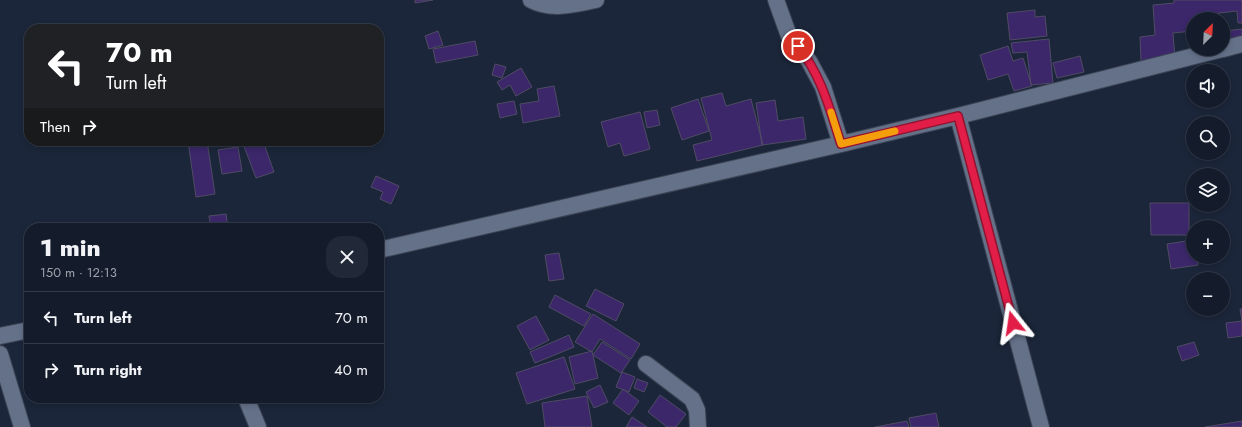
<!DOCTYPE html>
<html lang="en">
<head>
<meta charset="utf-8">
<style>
  body { margin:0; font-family:Jost,sans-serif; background:#212938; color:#f1f3f6; height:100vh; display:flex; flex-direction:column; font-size:15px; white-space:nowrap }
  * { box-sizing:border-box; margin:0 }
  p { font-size:13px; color:#9da1a9 }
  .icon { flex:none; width:22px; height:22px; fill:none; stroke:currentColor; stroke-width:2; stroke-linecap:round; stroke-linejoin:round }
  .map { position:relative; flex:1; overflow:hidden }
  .sheet { position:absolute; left:24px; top:223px; width:360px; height:180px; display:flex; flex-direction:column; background:#141c2c; border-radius:16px; box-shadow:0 2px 6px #0003,0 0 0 1px #333a48 }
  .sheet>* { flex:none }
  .hud { position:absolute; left:24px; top:24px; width:360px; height:122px; border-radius:16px; box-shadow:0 2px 6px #0003,0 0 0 1px #333a48; background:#202124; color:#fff; overflow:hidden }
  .needle { width:26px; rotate:24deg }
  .buttons { position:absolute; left:1186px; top:12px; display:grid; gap:8px }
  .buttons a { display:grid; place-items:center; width:44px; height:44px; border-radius:50%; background:#141c2c; box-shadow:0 2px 6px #0003,0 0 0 1px #333a48; font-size:20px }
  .pin { position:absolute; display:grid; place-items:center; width:34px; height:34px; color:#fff; margin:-17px; border:2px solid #fff; border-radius:50%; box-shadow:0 1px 4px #0007 }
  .me { position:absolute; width:44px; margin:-22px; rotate:345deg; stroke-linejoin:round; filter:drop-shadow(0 0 3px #0008) }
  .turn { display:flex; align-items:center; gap:14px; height:84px; padding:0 16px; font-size:18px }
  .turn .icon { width:52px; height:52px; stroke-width:2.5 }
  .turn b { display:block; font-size:28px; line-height:34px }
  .then { display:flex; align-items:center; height:38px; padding:0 16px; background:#0003; gap:8px; font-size:15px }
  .round { display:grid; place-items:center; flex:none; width:42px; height:42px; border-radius:16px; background:#212938 }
  .overview { display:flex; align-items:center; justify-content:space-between; height:68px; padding:0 16px }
  h1 { font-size:24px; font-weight:800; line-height:30px }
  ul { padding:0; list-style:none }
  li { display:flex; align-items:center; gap:12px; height:52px; padding:0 16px; border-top:1px solid #333a48 }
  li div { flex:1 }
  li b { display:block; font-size:15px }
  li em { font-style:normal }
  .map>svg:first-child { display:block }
  .building { fill:#3b276a; stroke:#504b64 }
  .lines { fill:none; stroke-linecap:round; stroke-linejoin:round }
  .minor-casing { stroke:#3b4454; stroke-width:18 }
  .minor { stroke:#647189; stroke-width:16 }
  .route-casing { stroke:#92132f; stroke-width:10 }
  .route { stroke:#e11d48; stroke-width:7 }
  .slow { stroke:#f59e0b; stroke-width:7 }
</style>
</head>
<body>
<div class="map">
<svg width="1242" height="427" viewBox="0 0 1242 427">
  <rect width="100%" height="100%" fill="#1b263a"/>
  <path class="building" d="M415,0H433L415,3Z
    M1174,0H1242V23H1238L1237,11L1219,13V19H1193V31L1173,33L1175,58L1141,61L1140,37L1155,35L1153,5L1174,3Z
    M1035,10V17L1045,16L1047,36L1010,40L1007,13Z
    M1242,29V38L1225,39V31Z
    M438,31L443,45L429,49L425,36Z
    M1049,39L1053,83L1031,85L1027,52L1013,53L1011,43Z
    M475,41L478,55L436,63L433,49Z
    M1008,46L1013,61L1023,58L1032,86L1014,91L1008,74L988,80L980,55Z
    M1080,56L1084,72L1057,78L1053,63Z
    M495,64L506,67L502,78L492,75Z
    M521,68L532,87L516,96L510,85L502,90L497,82Z
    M554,86L560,116L523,123L520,104L539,101L537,89Z
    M722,93L726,106L751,99L763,145L697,161L693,145L712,140L701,98Z
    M698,99L709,131L682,140L671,108Z
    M775,100L778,121L803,117L806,139L762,145L756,103Z
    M514,101L517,114L500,118L497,104Z
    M657,110L660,125L647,128L644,112Z
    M640,112L650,149L624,156L620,143L608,147L601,122Z
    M188,141H207L215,194L196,197Z
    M242,141H263L274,172L256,178Z
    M238,147L242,171L222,174L218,150Z
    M376,176L399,186L391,204L380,199L383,192L371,187Z
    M1150,203H1189V235H1151Z
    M226,214L228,228H211L209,216Z
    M1193,240V257H1197L1198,265L1171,269L1167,244Z
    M559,253L564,279L549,281L545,255Z
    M595,289L624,304L616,321L586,306Z
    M555,295L591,314L584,326L549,307Z
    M1240,309H1242V336L1228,338L1226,323L1242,321Z
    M593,314L640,344L631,359L600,339L592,352L575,342Z
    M536,316L549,340L530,350L517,326Z
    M569,335L574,347L535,363L530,352Z
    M602,342L630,360L621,373L593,355Z
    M1194,342L1199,355L1182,361L1177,347Z
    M592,351L598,378L575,384L569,357Z
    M564,357L575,389L527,404L516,373Z
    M622,372L635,377L629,392L616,387Z
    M637,379L648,383L644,392L634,388Z
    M600,385L608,402L594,408L586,392Z
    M623,389L639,401L629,415L613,403Z
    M660,395L686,414L676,427H667L648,412Z
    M587,396L592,427H545L542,403Z
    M936,413L939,427H911L909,418Z
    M632,417L647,427H626Z
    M907,421L909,427H875Z
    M1242,421V427H1205Z"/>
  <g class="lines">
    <defs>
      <path id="minor" d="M531,0C552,11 574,4 596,0
        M776,0L789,36L809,61L823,87L841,144
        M1223,49L1242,44
        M958,116L1041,427
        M379,250L841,144L958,116L1222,49
        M0,336L29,330
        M0,354L22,427
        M646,364L692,399L697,410L698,427
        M246,398L258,427"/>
    </defs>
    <use href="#minor" class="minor-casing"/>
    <use href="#minor" class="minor"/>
  </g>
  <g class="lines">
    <defs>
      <path id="route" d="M798,46C822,77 829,107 841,144L958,116L1013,323"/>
    </defs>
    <use href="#route" class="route-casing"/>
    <use href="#route" class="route"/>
    <path class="slow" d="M831,112L841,144L895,131"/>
  </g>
</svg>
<div class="buttons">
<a><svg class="needle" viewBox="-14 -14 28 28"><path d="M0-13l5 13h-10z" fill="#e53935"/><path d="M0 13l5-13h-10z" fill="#9da1a9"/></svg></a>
<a><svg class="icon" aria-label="sound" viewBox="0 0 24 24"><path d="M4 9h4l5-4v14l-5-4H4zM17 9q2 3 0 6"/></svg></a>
<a><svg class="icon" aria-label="search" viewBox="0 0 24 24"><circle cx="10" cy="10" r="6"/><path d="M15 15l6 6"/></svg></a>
<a><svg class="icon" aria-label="layers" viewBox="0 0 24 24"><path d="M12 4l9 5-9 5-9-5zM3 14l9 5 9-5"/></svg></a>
<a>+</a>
<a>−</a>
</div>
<div class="pin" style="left:798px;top:46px;background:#d93025"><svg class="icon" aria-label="arrive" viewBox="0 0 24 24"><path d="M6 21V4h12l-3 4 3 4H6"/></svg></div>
<svg class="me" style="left:1013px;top:323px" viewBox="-20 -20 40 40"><path d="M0-17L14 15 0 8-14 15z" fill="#e11d48" stroke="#fff" stroke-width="4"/></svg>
<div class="hud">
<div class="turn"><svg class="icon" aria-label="left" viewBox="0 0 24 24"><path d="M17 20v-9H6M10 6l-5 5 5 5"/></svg><div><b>70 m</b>Turn left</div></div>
<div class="then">Then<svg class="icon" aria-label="right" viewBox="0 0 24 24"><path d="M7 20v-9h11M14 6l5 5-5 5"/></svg></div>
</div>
<section class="sheet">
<div class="overview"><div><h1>1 min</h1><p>150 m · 12:13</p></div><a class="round"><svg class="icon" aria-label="close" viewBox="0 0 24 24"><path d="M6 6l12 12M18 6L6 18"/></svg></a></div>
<ul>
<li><svg class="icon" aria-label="left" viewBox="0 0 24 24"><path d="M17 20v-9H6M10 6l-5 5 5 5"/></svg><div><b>Turn left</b></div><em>70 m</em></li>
<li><svg class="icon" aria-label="right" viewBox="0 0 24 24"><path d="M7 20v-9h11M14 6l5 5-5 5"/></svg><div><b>Turn right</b></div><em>40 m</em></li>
</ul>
</section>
</div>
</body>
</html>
